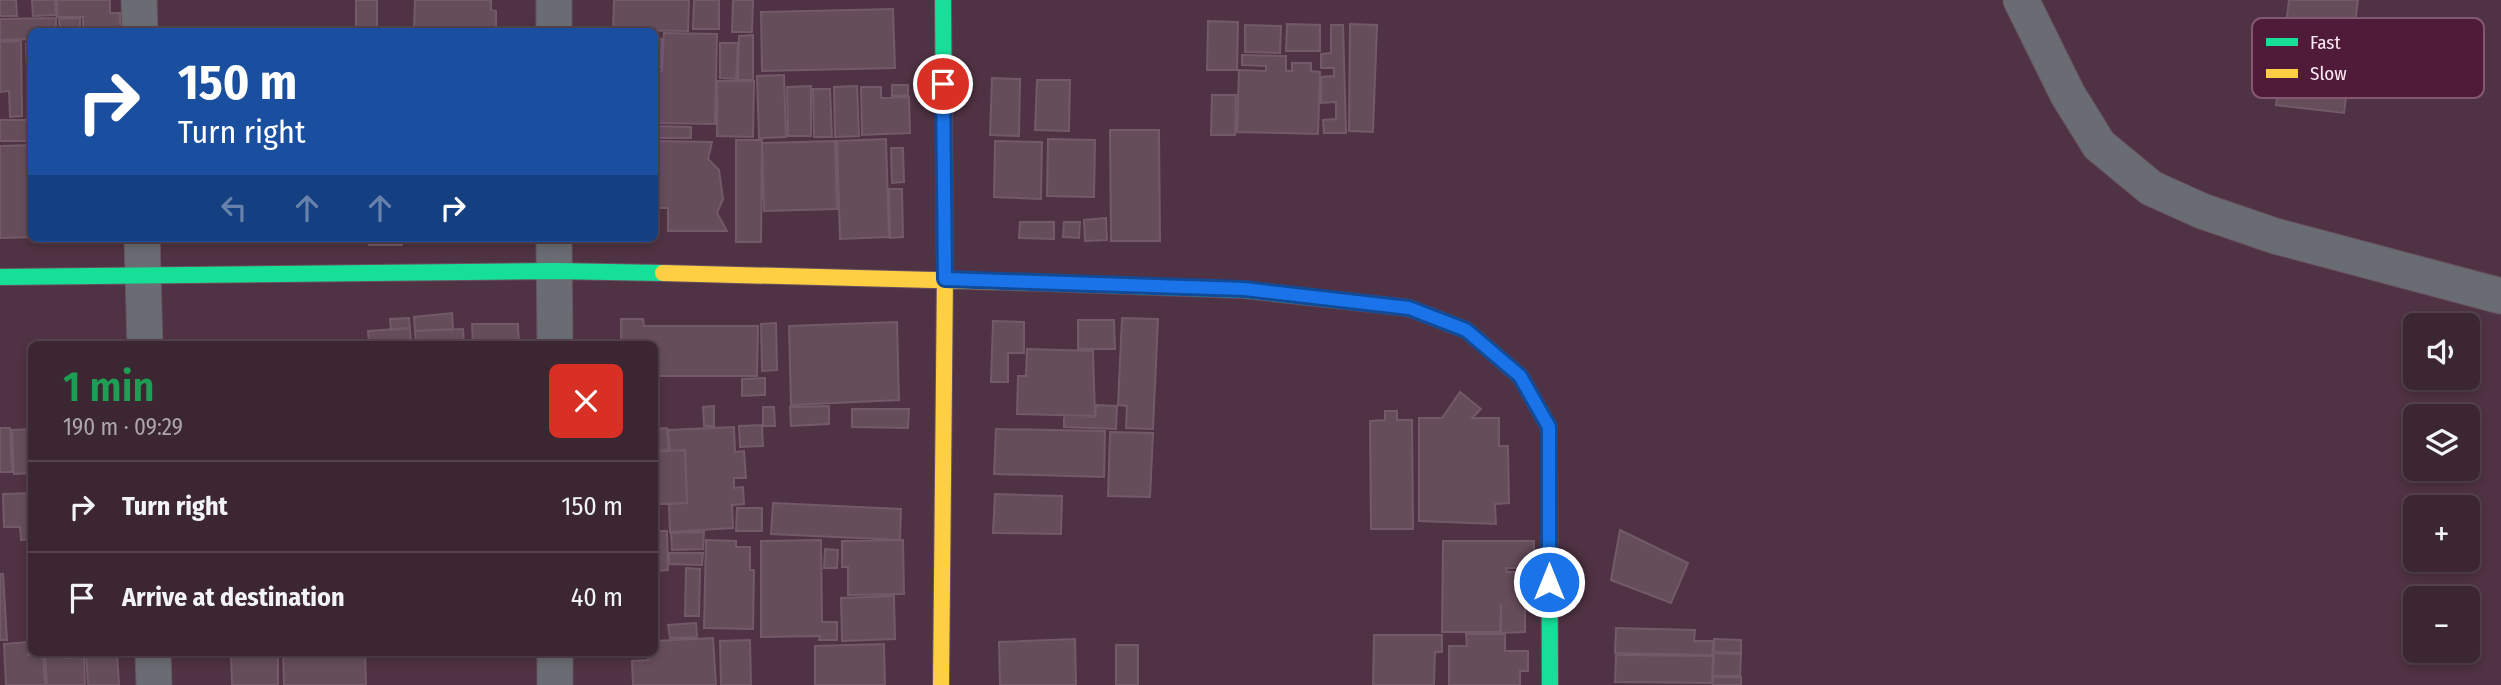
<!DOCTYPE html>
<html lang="en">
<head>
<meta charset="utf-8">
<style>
  body { margin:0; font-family:"Fira Sans Condensed",sans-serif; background:#422e3a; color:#f1f3f6; height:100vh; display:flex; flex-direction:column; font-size:26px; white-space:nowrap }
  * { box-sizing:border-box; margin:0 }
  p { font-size:23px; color:#aca5ac }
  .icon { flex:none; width:38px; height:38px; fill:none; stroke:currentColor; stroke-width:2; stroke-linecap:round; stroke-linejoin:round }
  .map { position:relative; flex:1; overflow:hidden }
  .panel { position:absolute; left:28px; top:341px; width:630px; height:315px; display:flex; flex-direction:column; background:#3b2632; border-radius:10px; box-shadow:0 4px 10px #0003,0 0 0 2px #54434d }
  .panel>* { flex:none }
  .guide { position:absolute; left:28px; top:28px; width:630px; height:214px; border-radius:10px; box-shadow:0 4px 10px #0003,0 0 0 2px #54434d; background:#1a4fa0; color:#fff; overflow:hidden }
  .tools { position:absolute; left:2403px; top:313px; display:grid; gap:14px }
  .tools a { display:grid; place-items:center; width:77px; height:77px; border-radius:10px; background:#3b2632; box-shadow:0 4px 10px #0003,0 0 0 2px #54434d; font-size:35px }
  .pin { position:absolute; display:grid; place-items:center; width:60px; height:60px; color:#fff; margin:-30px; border:4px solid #fff; border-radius:50%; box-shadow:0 2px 7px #0007 }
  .me { position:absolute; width:77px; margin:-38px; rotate:0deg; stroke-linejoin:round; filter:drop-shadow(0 0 5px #0008) }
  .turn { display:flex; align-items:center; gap:24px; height:147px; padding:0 35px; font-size:32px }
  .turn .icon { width:91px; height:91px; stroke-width:2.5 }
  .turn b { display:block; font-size:49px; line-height:60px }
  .lanes { display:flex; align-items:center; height:66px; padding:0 35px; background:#0003; justify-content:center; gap:35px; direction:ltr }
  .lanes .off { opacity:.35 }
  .round { display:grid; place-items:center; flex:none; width:74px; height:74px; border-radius:10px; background:#422e3a }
  .head { display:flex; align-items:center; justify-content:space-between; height:119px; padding:0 35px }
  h1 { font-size:42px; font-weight:600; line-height:52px; color:#1e9e55 }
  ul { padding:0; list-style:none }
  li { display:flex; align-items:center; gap:21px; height:91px; padding:0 35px; border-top:2px solid #54434d }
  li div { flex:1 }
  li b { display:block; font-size:26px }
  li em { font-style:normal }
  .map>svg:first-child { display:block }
  .building { fill:#654d5a; stroke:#735a68; stroke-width:2 }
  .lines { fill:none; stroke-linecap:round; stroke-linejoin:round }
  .street-casing { stroke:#68525e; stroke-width:37 }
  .fast-casing { stroke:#68525e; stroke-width:18 }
  .slow-casing { stroke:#68525e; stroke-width:18 }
  .street { stroke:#6a6c73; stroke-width:35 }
  .fast { stroke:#16e098; stroke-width:16 }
  .slow { stroke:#ffcf43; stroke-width:16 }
  .route-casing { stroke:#114b97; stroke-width:18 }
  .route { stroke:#1a73e8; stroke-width:12 }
  .key { fill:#4f1b39; stroke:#835870; stroke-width:2 }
  .key-label { font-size:19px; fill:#fde8f2 }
</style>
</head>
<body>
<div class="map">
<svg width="2501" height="685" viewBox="0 0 2501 685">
  <rect width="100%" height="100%" fill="#4f3243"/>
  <path class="building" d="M0,0H16L17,16H0Z
    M32,0H55L56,15L33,16Z
    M57,0H110V13H120V24H129V32H83V17H57Z
    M356,0H377V32H356Z
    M415,0H491V10L496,11V29L414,28Z
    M614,0H689L688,31L613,30Z
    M694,0H719V29H693Z
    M733,0H753L752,32H732Z
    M2289,0H2358L2344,113L2276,105Z
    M893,9L895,68L762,71L761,12Z
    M56,18V32H32V39L0,40V19Z
    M80,18V32H60L59,19Z
    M1208,21L1238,22L1237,70H1207Z
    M1287,24L1320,25V51H1286Z
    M1350,24L1377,25L1373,132L1349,131Z
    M1245,25L1281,26L1280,53L1245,52Z
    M1331,25H1343L1346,133H1324L1323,120L1336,119V102L1321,103V77L1334,76V68H1321V54L1331,53Z
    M664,33L717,34L715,124L654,123V71H662Z
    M753,35V80H738L739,36Z
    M654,39H662L661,68H654Z
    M21,41L22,116L10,117L9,91L0,92V42Z
    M720,43H738L736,79L720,78Z
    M26,44H32V94H28Z
    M1242,55L1286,56V71H1292V63H1311V71L1320,72L1318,134L1237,132L1239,70L1266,71V66L1242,65Z
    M784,75L786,137L759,138L757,76Z
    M992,78L1020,79L1019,136L990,135Z
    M1037,80H1070L1069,131L1035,130Z
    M717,81H754L753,137L717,136Z
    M892,85H908V95L892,96Z
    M811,86V136H788L787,87Z
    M857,86L859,136L835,137L834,87Z
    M861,87H881V98L909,97L910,133L862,135Z
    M813,89H830L832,137H814Z
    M1212,95H1236L1235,135H1211Z
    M0,120H32V141H0Z
    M654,126L691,127V138H654Z
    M1110,130H1159L1160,241H1111Z
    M886,139L889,237L840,239L837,141Z
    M1048,139L1095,140L1094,197L1047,196Z
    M736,140H762L761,242H736Z
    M654,141L712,142L708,159L719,170L723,199L717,213L727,231H668V208H654Z
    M835,141L837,209L764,211L762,143Z
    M995,141L1042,142L1041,199L994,197Z
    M30,145L32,237L0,238V146Z
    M891,148H903L904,182L892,183Z
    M889,189H902L903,237L890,238Z
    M1106,218L1107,240L1085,241L1084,220Z
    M1020,222H1054V239L1019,238Z
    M1064,222H1080L1079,238L1063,237Z
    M369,238H401L402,245H369Z
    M452,313L453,329L415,331L414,317Z
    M409,318L410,328L391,330L390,319Z
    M1122,318L1158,319L1153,429L1126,428L1127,406L1118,405Z
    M621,319H643L644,326H758L757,376H654V345H621Z
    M1078,320H1114L1115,349H1078Z
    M993,321L1024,322V353H1008V382H991Z
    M897,322L899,400L791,405L789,326Z
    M776,323L777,370L762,371L761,324Z
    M472,324H518L519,345H473Z
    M410,328L411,345H369L368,331Z
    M463,329L464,345H416L415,331Z
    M362,342V345H287V343Z
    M1027,349L1093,351L1095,416L1017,414L1018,376H1026Z
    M765,378V395L742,396V379Z
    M1460,392L1481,409L1472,418H1499V446H1508L1509,503L1495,504L1496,524L1419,521V418H1442Z
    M1096,405L1117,406L1116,429L1064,427V416L1095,417Z
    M714,406V426H704L703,407Z
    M829,406V424L791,426L790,407Z
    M763,407H774L775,426H763Z
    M852,409H909L908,428L852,427Z
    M1385,411H1397V420H1412L1413,529H1371L1370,421L1385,420Z
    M762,425L763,446L740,447L739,426Z
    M734,427L735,452L744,451L746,478H734V488L743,487L744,504L732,505L733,528L670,532L669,504L687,503L685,450L670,451L668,430Z
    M0,428H10L12,472H0Z
    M667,428L669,450L654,451V429Z
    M32,429V473L14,474L12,430Z
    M996,429L1105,431L1104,477L994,474Z
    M1110,432L1153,433L1150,497L1108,496Z
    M685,450L687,503L656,504L654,452Z
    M32,493V539L21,540L20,527H4L3,494Z
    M995,494L1062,496L1061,534L993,533Z
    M773,503L901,509L900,540L771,534Z
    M737,508H762V531H736Z
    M1620,530L1688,563L1671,603L1611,580Z
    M654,531H667L668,570L654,571Z
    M704,532L703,549L672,550L671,533Z
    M706,540L736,541V547H750V570H754L753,629L704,628Z
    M821,540L822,622H837V640H819L820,636L761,637V541Z
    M903,540L904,594L848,595V567H842V541Z
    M1443,541H1534V568H1506L1507,572H1525V632L1501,633V604L1500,632H1442Z
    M825,549L838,550L837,568H824Z
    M669,553H703L702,565L669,564Z
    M686,568L700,569L699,616H685Z
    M0,574H3L7,640H0Z
    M894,596L895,639L842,641L841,598Z
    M696,623L697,637L670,638L668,625Z
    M1616,628L1695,630L1694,641H1713L1712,655L1615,653Z
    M1466,634H1505V651H1528V671H1520V685H1449V646H1467Z
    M1374,635H1442V652H1435L1434,685H1373Z
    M713,638L716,685H633L632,661L648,660V653H654V641Z
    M1075,639L1076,685H1000L999,642Z
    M1714,639L1741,640V653L1714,652Z
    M750,640L751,685H721L720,641Z
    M28,642V655L43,654L45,685H6L4,644Z
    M884,644L885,685H815V646Z
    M1116,645H1138V685H1116Z
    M45,653H64V658L84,657L85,685H47Z
    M103,653H117L119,685H88L86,654Z
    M231,653H278V685H232Z
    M283,653H365L366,685H284Z
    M1714,653L1741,654L1740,676H1713Z
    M1616,655L1713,656L1712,683L1615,682Z
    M1713,677H1741V685H1713Z"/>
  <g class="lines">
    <defs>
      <path id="street" d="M139,0L140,32
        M554,0V32
        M2021,0L2068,95L2099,145L2151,188L2202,211L2275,236L2501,296
        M142,238L145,345
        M554,238L555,345
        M153,653L154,685
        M555,653V685"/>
      <path id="fast" d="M943,0L945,274
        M0,277L555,271L663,273
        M1046,283L1244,290L1409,308L1466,330L1520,376L1549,427L1550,685"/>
      <path id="slow" d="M663,273L1046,283
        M941,685L945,274"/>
    </defs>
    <use href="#street" class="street-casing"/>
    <use href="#fast" class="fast-casing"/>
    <use href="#slow" class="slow-casing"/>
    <use href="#street" class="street"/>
    <use href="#fast" class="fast"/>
    <use href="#slow" class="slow"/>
  </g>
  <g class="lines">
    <defs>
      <path id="route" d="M943,84L945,279L1244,289L1409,308L1466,330L1520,376L1549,427V582"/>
    </defs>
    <use href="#route" class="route-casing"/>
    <use href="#route" class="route"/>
  </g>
  <rect x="2252" y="18" width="232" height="80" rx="10" class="key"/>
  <rect x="2266" y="38" width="32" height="8" fill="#16e098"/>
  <rect x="2266" y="69" width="32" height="9" fill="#ffcf43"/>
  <g class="key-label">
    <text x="2310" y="49">Fast</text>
    <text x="2310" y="80">Slow</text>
  </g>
</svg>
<div class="tools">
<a><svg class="icon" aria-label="sound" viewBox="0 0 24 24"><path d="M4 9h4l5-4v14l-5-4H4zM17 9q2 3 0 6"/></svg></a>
<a><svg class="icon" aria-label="layers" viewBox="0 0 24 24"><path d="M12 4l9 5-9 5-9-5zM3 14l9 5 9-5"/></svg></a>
<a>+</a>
<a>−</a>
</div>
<div class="pin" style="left:943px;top:84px;background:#d93025"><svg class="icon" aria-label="arrive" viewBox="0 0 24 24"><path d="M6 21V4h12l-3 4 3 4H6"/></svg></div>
<svg class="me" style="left:1549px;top:582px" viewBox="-20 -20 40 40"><circle r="17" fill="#1a73e8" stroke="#fff" stroke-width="3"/><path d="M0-11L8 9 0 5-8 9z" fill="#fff"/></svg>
<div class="guide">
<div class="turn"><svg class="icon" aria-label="right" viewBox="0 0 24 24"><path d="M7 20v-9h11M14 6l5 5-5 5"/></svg><div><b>150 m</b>Turn right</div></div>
<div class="lanes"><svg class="icon off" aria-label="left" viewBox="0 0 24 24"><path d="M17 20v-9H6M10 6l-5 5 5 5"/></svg><svg class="icon off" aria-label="ahead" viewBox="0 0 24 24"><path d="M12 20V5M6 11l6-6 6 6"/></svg><svg class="icon off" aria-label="ahead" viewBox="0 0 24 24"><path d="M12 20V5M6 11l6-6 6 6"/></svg><svg class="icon" aria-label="right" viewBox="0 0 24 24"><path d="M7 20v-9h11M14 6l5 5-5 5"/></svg></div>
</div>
<section class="panel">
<div class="head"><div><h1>1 min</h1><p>190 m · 09:29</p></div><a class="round" style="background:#d93025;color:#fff"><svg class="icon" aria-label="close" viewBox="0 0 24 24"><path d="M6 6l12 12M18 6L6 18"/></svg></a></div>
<ul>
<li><svg class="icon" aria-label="right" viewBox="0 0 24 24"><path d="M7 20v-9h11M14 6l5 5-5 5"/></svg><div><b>Turn right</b></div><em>150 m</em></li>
<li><svg class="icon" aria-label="arrive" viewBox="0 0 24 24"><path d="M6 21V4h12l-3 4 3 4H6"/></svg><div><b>Arrive at destination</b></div><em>40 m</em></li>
</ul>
</section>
</div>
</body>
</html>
